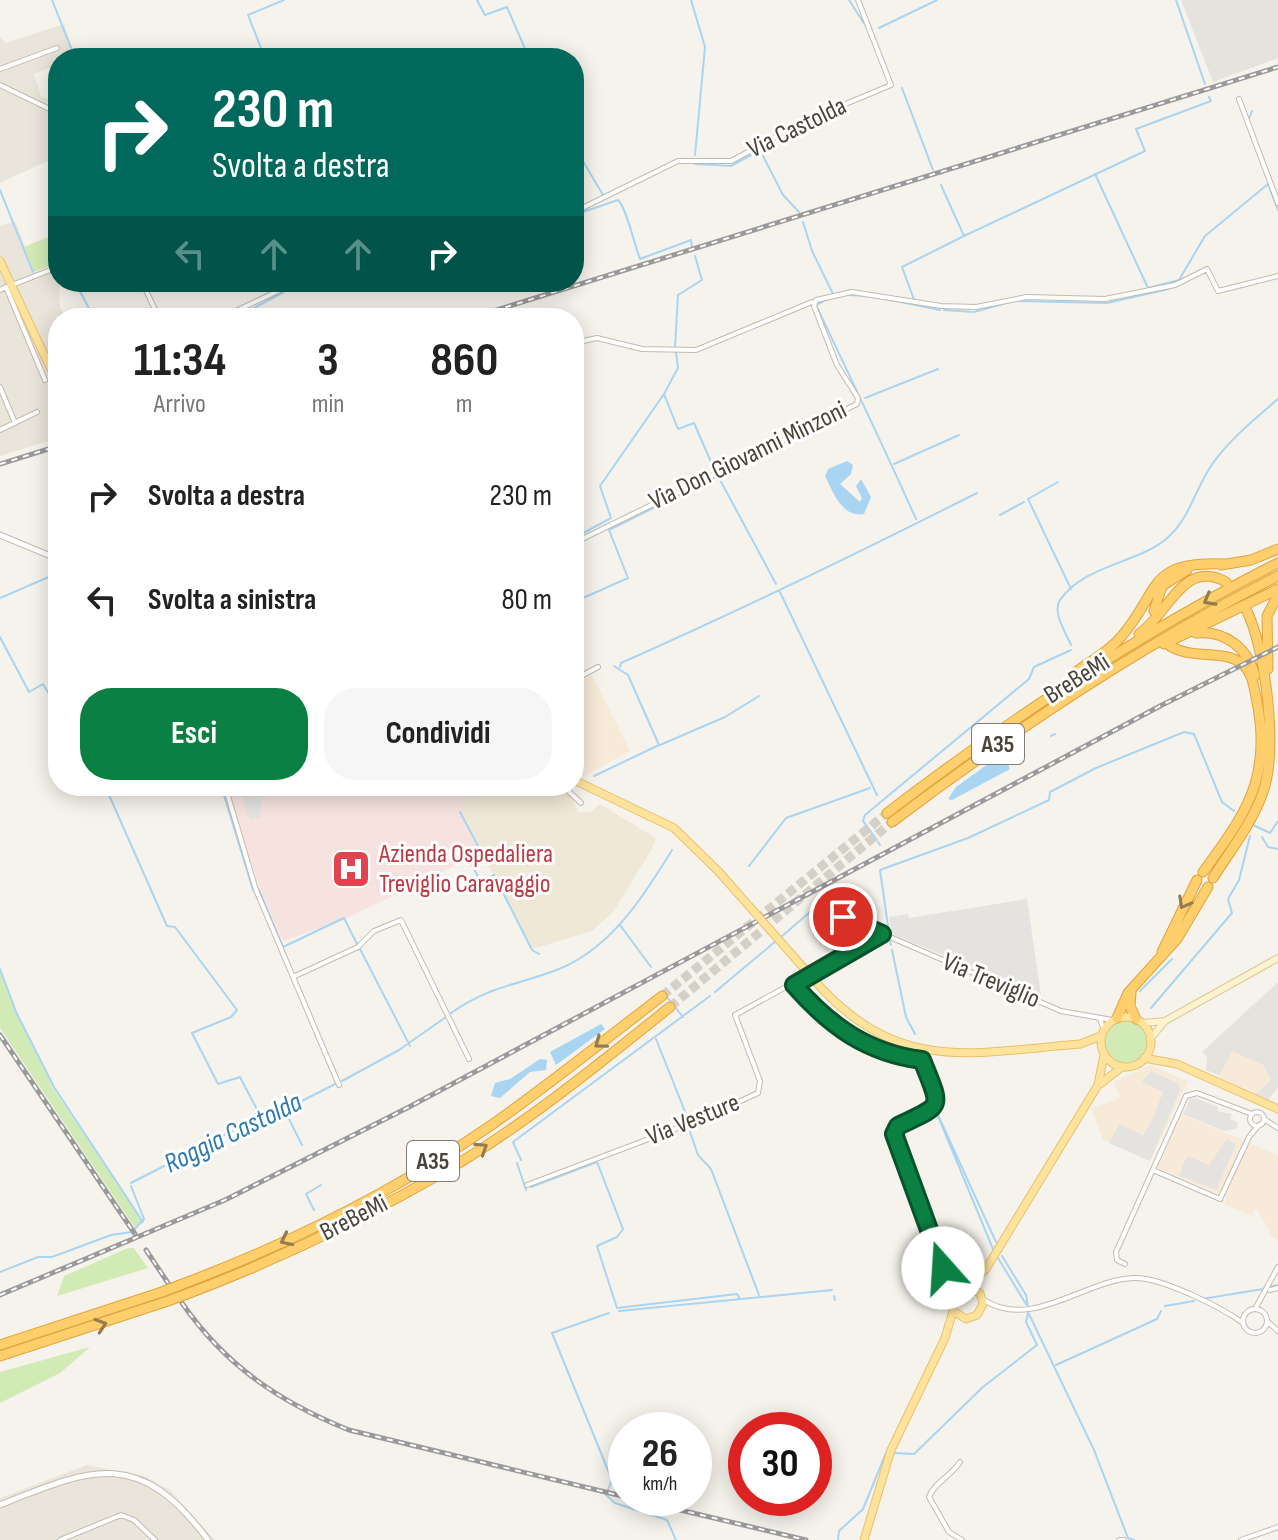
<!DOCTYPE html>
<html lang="it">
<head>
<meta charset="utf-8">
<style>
  body { margin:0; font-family:"Sofia Sans Condensed",sans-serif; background:#f6f6f6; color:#222; height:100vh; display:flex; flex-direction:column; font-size:30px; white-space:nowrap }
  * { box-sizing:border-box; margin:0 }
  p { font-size:26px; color:#767676 }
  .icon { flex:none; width:44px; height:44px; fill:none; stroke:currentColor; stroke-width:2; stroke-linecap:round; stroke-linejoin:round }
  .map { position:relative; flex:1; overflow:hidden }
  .panel { position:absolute; left:48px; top:308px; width:536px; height:488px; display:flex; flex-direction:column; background:#fff; border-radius:32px; box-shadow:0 4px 20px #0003 }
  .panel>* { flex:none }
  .guide { position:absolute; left:48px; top:48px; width:536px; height:244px; border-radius:32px; box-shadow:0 4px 20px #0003; background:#00695c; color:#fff; overflow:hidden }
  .speed { position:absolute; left:608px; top:1412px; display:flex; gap:16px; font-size:40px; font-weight:700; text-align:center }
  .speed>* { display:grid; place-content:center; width:104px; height:104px; border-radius:50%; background:#fff; box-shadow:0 4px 20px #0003; line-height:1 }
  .speed small { font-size:20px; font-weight:400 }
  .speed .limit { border:12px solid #d22; background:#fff; color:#111 }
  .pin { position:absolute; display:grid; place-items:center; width:68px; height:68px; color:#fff; margin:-34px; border:4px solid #fff; border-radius:50%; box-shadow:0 2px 8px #0007 }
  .me { position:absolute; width:88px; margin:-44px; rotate:341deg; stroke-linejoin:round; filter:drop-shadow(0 0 6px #0008) }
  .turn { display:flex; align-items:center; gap:28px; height:168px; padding:0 32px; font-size:36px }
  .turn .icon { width:104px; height:104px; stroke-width:2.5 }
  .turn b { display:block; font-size:56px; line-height:68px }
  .lanes { display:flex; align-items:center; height:76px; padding:0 32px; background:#0003; justify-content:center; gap:40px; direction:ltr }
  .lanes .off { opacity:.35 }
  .eta { display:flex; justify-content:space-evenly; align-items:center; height:136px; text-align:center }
  .eta b { font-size:48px; font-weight:700; line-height:56px }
  .action { display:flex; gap:16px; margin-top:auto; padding:16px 32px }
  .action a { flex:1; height:92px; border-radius:32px; background:#0b8043; color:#fff; font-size:32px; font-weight:700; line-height:92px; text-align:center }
  .action a+a { background:#f6f6f6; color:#222 }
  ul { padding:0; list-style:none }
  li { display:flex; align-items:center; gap:24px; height:104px; padding:0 32px }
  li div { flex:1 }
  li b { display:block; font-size:30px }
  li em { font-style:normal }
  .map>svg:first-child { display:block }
  .residential { fill:#eae5da }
  .commercial { fill:#f7ead8 }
  .industrial { fill:#e6e2dd }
  .education { fill:#efe8d6 }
  .medical { fill:#f6e3e0 }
  .green { fill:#d2eab5 }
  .parking { fill:#e5e3e0 }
  .water { fill:#a9d4f2 }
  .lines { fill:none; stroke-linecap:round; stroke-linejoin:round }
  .stream { stroke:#a9d4f2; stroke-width:2 }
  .motorway-tunnel { stroke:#d4d0c8; stroke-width:9; stroke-dasharray:9 4.5; stroke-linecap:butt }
  .minor-casing { stroke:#c2bbae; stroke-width:6 }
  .tertiary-casing { stroke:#c2bbae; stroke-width:7 }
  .secondary-casing { stroke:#d6c79b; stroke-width:8 }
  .primary-casing { stroke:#e6c16a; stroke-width:9 }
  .motorway-casing { stroke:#e0a43c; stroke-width:11 }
  .minor { stroke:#fff; stroke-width:4 }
  .tertiary { stroke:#fff; stroke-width:5 }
  .secondary { stroke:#fff3cd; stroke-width:6 }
  .primary { stroke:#ffe39c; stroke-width:7 }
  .motorway { stroke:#ffcf6e; stroke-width:9 }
  .rail-casing { stroke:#9a9a9a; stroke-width:5 }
  .rail { stroke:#fff; stroke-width:2; stroke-dasharray:6; stroke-linecap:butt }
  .primary-bridge-casing { stroke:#e6c16a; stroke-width:9; stroke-linecap:butt }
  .motorway-bridge-casing { stroke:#e0a43c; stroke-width:11; stroke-linecap:butt }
  .primary-bridge { stroke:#ffe39c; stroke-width:7 }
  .motorway-bridge { stroke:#ffcf6e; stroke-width:9 }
  .oneway { stroke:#937c4e }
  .route-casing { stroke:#07532c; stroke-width:20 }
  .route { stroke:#0b8043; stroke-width:14 }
  .labels { text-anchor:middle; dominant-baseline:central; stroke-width:6; stroke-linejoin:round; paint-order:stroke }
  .shield { fill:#fff; stroke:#817c74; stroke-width:2 }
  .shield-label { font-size:24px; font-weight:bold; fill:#4b4439 }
  .street-label { font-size:26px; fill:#4b4439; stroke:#fff }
  .health-label { font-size:26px; fill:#be3a42; stroke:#fff; text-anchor:start }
  .water-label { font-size:28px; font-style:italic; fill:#2e7ab2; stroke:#fff }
</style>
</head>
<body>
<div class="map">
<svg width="1278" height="1540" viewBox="0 0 1278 1540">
  <rect width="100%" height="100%" fill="#f6f3ec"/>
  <path class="residential" d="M64,24L76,58H58V64L34,74L41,96L58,104V156L0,183V38L6,43Z
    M15,221L35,273L53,266L59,282L60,308L66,318H58V438L0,456V226Z
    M87,1465L147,1477L171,1491L215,1540H0V1498Z"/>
  <path class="commercial" d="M592,675L630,751L585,776L574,771V684Z
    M1232,1051L1263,1065L1271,1079L1253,1096L1219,1079Z
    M1150,1065L1188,1081L1150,1161L1103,1140L1091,1108L1120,1098L1114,1082Z
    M1181,1114L1278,1155V1240L1273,1238L1256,1208L1252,1216L1224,1204L1227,1198L1158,1168Z"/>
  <path class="industrial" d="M1181,0H1278V58L1213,82Z
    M1278,982V1087L1267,1101L1253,1096L1271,1080L1263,1065L1232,1051L1220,1076L1206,1070L1207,1058L1202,1052Z"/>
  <path class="education" d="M473,786H551L571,795L578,812H590L600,804L656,838L652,849L613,912L592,931L532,949L461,813Z"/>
  <path class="medical" d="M226,786H473L461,813L483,852L343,920L283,941L259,886Z"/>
  <path class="green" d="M58,233V263L34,272L24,247Z
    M0,971L16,1013L53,1088L143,1222L135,1228L0,1028Z
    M1103 1041a22 22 0 1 1 44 0a22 22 0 1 1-44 0Z
    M128,1248H134L148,1268L57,1296L64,1276Z
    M90,1347L60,1373L0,1403V1372Z"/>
  <path class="parking" d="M238,786H265L259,818L250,820Z
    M1027,899L1041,995L892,934L889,917L908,914L909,918Z
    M1151,1071L1179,1084L1180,1090L1150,1161L1109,1143L1119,1124L1143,1135L1153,1118L1163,1092L1142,1082Z
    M1196,1098L1218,1107L1217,1111L1232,1114L1230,1119L1238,1122L1236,1129L1224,1131L1183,1114L1190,1099Z
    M1227,1139L1236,1145L1216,1190L1179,1175L1187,1156L1209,1165Z"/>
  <path class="water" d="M847,461L853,465L851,474L840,484L860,502L862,498L856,486L861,479L871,497L864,514C842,518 833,492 825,476L828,469Z
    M999,756H1004L1010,769L952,800L948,799L956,787Z
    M601,1024L605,1029L556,1065L550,1052Z
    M540,1059L547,1060L546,1070L530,1072L500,1098L491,1096L495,1083L510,1079Z"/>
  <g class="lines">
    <path class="stream" d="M52,0L75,58
      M477,0L485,15L507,7L529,58
      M691,0L705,47L695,155
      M849,0L867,28
      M1176,0L1205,84
      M879,28L937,0
      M265,58L248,15L284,0
      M902,88L933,170
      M1248,121L1252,111
      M574,146L603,195
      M695,164L731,166L760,150L783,195L799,212
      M1095,174L1148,288L1179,280L1205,236L1268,184L1278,210
      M0,190L33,272
      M574,215L618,200C627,209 634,244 640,259L691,240L692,247
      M803,222L812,251L833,294
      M964,236L1145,151L1136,129L1211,101L1209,97
      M75,282L94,318
      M415,282L425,285L443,282
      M849,295L867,296
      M881,298L940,310
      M828,299L816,305C850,377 884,447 916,519
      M1016,301L1107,303L1169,289
      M915,302L902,267L964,236L941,185
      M944,310L974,312L1010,302
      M97,318H98
      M236,318L302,282
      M675,347L678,295L702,280L695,256
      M676,352L678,368L664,394L678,429L694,423L715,471
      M865,398L938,369
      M894,464L959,435
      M718,476L776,584
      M1058,482L1028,499L1071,589
      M1000,515L1024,502
      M574,538L611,518L600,486L664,394
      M779,590L877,795
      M0,598L58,573
      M574,602L628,578L609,530L718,476
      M0,637L29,692L43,684L58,709
      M1071,645C1066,633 1052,612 1060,600C1083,566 1136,563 1165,540C1190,520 1195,488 1213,463C1231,438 1255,419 1278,399
      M620,667L621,663C741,610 860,552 977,493
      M1051,736L1055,734
      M660,745L725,717L759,696
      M594,776L659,745L628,675L614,666
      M105,786L167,926L175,927L237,1010L231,1017L192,1033L218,1084L240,1077L263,1121
      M222,789L253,890
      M460,812L478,846L468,858L481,882L494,875L532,950L539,954
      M1253,825L1270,833L1278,821
      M1262,837L1268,847L1278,849
      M877,840L863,821L865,815L1029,679L1034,667L1071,650
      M878,842L880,845
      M749,866L786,818L870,788
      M259,890L283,947L344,918L357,944
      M620,925L651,967
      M889,933L880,870L968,838L1049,800L1050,792L1096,768L1184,732L1194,734L1222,802L1234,811
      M781,937L810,912L868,939
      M890,941L891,945
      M360,949L410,1046
      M892,950L906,1017L915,1034
      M0,969L15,1009
      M1140,991L1172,959
      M715,992L776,941
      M667,997L683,1017
      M1151,1008L1232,913L1228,899L1239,880L1250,836
      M15,1010L54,1087L143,1222
      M451,1013C491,985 516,986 559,969C611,948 644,896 672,850
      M656,1039L688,1119
      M930,1063L943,1102L938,1115L996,1242
      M342,1081L399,1050L446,1017
      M285,1111L302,1145
      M938,1116L993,1249
      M688,1126L698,1155L711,1169L759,1295
      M521,1160L513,1142L710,996
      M517,1163L526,1190
      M131,1183L248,1123L263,1121L335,1084
      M531,1187L597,1162L623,1229L617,1237L597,1246L617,1308L737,1294L740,1299
      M314,1210L306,1194L321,1185
      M1002,1256L1026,1295L1028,1307
      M998,1258L1026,1304
      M0,1272L38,1257H52L111,1235L132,1232L144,1219L131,1186
      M1269,1287L1278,1285
      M834,1296L835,1300
      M1202,1299L1263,1289
      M1165,1306L1194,1301
      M619,1311L832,1290
      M1028,1312L1094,1450L1128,1538L1134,1540
      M1056,1365L1157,1319L1161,1311
      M894,1453L914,1454L983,1387L1037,1345L1026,1322L1028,1313
      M608,1490L612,1480L552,1333L609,1313
      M606,1495L615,1503L667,1520L676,1540
      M838,1540L839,1531L863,1509L886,1453"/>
    <path class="motorway-tunnel" d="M662,996L887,813
      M670,1007L892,822"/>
    <defs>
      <path id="minor" d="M0,69L57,48
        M0,85L58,113
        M1239,99L1278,203
        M574,212L678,161H731L812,118L891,85L858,0
        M142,282L159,318
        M12,285L58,267
        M0,290L6,287L45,380
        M221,318L297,282
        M574,343L597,338L642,349L696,350L812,302
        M47,356H52L58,367
        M0,387L15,423
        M0,430L37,412
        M574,543L857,404L858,398L837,365L814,306L816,300L852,292L941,306L976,307L1027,297L1105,299L1175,285L1207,269L1218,291L1278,276
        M574,680L598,667
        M225,786L256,890L339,1085
        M563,786L581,803
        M823,908L1061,1011L1112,1020
        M293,977L358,947L374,931L401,920L469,1059
        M794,985C830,1026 867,1052 922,1060C942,1110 944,1104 898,1126L894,1134L942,1264L929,1290V1299
        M1100,1019L1104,1030
        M1250 1119a7 7 0 1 1 14 0a7 7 0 1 1-14 0Z
        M1264,1119L1278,1128
        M1153,1170L1220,1199L1249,1137L1259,1125
        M527,1185L699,1120L758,1093L760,1081L735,1015L882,934
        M1125,1264L1117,1260L1116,1252L1186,1096L1197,1093L1252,1114
        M1270,1290L1278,1288
        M923,1299L952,1297
        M984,1300C1032,1331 1086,1279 1134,1278C1161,1277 1221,1307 1243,1323
        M1243 1321a12 12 0 1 1 24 0a12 12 0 1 1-24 0Z
        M1255,1309L1278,1267
        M1268,1322L1278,1331
        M960,1462C951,1476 933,1484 929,1497L949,1532L962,1540
        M60,1540L121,1515L134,1520L155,1540
        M1119,1540H1124
        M1241,1540L1278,1527"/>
      <path id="tertiary" d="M0,535L58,559
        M0,1505C92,1468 139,1447 208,1540"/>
      <path id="secondary" d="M1143,1023L1165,1021
        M1150,1039L1165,1021L1278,958"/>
      <path id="primary" d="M0,261L58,384
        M574,780L674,828L719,872
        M824,991C905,1074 975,1052 1080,1044L1101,1036
        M1101 1042a25 25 0 1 1 50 0a25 25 0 1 1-50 0Z
        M1144,1058L1177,1064L1278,1109
        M1100,1084L1122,1067
        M967,1287L980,1293L983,1304L977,1315L966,1319L953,1311L952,1297L986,1269L1098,1085L1104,1055
        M864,1540L891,1450L945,1338L953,1311"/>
      <path id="motorway" d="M1221,565L1251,560L1278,549
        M1154,611L1162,586L1187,570
        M1196,633C1225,630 1248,648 1255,676
        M1139,634C1168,615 1183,558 1226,582
        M1164,644L1278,589
        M1170,646C1193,660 1222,649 1241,663C1253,672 1254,688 1257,702C1272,777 1246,814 1203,872
        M1268,669L1267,616L1278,595
        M1076,672C1091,660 1109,652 1121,637C1162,589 1146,561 1225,564
        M887,813C1010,719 1139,633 1278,563
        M892,822C1014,730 1141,645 1278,576
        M1213,878C1230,851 1253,822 1263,792C1278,749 1266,649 1246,609
        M1162,952L1197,880
        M1131,993L1130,1006L1136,1019
        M1117,1018L1128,993L1177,939L1208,887
        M180,1285C289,1244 397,1190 493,1124C551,1083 606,1039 662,996
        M187,1294C277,1260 366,1217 449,1169C527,1123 599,1064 670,1007
        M0,1345L162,1292
        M0,1356L168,1301"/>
    </defs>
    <use href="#minor" class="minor-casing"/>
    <use href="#tertiary" class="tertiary-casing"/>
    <use href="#secondary" class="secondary-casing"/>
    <use href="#primary" class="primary-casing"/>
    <use href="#motorway" class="motorway-casing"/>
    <use href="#minor" class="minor"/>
    <use href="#tertiary" class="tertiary"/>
    <use href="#secondary" class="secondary"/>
    <use href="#primary" class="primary"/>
    <use href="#motorway" class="motorway"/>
    <defs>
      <path id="rail" d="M471,318L1278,67
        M0,464L58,446
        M0,1035L135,1234
        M146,1250L168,1283
        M0,1295L225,1200L409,1107L1162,705L1278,647
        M182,1303C225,1365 279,1402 349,1430L626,1497
        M630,1498L806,1540"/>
    </defs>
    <use href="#rail" class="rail-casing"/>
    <use href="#rail" class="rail"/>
    <defs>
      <path id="primary-bridge" d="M719,872L824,991"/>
      <path id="motorway-bridge" d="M162,1292L180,1285
        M168,1301L187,1294"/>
    </defs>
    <use href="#primary-bridge" class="primary-bridge-casing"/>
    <use href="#motorway-bridge" class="motorway-bridge-casing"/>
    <use href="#primary-bridge" class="primary-bridge"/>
    <use href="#motorway-bridge" class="motorway-bridge"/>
  </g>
  <defs><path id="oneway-chevron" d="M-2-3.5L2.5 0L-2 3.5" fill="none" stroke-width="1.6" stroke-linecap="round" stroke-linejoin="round" transform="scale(2)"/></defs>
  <g class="oneway">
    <use href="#oneway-chevron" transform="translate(1209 600) rotate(151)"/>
    <use href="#oneway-chevron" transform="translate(1184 903) rotate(119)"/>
    <use href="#oneway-chevron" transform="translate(600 1043) rotate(143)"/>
    <use href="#oneway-chevron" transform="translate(482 1148) rotate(-33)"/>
    <use href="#oneway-chevron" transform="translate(286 1240) rotate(154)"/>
    <use href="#oneway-chevron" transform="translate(101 1325) rotate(-18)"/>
  </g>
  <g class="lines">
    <defs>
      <path id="route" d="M843,917L882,934L794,985C830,1026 867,1053 922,1060C942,1110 944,1104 898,1126L894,1134L943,1268"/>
    </defs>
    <use href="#route" class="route-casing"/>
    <use href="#route" class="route"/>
  </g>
  <defs>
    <symbol id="hospital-square" viewBox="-11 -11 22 22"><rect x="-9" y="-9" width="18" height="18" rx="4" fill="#e0444e" stroke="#fff"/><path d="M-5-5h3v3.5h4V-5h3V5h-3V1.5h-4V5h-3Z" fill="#fff"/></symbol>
  </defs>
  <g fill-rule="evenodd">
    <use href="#hospital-square" x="329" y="847" width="44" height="44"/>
  </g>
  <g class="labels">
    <g class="shield">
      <rect x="972" y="724" width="52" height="40" rx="6"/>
      <rect x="407" y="1141" width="52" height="40" rx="6"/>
    </g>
    <g class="shield-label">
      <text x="998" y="744">A35</text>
      <text x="433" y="1161">A35</text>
    </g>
    <g class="street-label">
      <text transform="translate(797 128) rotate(-26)">Via Castolda</text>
      <text transform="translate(748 456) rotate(-26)">Via Don Giovanni Minzoni</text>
      <text transform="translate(1077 679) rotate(-32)">BreBeMi</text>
      <text transform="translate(991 981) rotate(23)">Via Treviglio</text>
      <text transform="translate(693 1120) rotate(-22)">Via Vesture</text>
      <text transform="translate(354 1218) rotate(-27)">BreBeMi</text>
    </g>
    <g class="health-label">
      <text x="379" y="854">Azienda Ospedaliera<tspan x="379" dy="30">Treviglio Caravaggio</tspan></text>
    </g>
    <g class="water-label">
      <text transform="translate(233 1133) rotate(-26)">Roggia Castolda</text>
    </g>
  </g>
</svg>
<div class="speed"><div>26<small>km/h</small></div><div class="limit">30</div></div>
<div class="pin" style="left:843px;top:917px;background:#d93025"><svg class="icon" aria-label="arrive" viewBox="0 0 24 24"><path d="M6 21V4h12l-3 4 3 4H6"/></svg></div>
<svg class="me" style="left:943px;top:1268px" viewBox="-20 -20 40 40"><circle r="19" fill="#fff"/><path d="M0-13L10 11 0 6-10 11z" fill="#0b8043"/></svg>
<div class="guide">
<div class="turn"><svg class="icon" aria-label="right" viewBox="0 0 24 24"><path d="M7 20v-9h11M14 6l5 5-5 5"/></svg><div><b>230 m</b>Svolta a destra</div></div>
<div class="lanes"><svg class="icon off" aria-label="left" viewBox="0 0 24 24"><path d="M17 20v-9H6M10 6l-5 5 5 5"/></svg><svg class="icon off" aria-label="ahead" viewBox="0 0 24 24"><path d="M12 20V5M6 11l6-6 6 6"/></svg><svg class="icon off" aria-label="ahead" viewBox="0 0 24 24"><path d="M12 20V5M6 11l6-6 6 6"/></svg><svg class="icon" aria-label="right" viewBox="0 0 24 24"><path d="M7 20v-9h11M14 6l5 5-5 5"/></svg></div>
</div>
<section class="panel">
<div class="eta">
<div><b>11:34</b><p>Arrivo</p></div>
<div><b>3</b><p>min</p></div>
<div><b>860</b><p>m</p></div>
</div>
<ul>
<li><svg class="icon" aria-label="right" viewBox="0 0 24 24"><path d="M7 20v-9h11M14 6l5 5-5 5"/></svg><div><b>Svolta a destra</b></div><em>230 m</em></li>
<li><svg class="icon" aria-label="left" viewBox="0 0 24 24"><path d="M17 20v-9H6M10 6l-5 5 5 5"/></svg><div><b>Svolta a sinistra</b></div><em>80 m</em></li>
</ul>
<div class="action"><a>Esci</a><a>Condividi</a></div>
</section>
</div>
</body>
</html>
